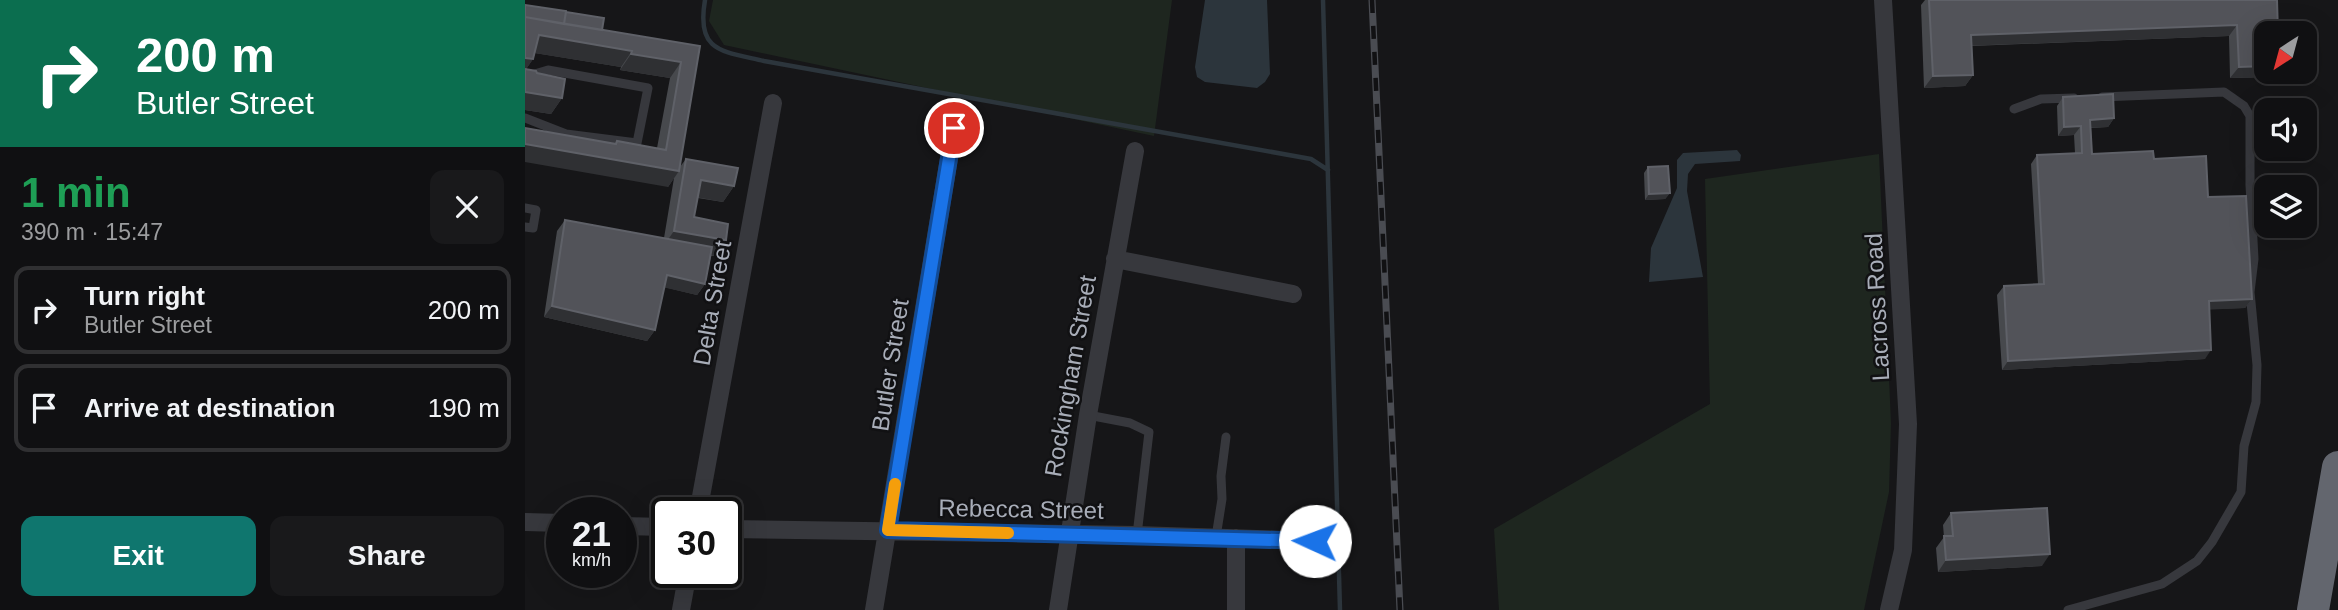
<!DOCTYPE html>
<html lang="en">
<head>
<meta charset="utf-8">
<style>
  body { margin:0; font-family:Helvetica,sans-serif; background:#19191b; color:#f1f3f6; height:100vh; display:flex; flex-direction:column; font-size:26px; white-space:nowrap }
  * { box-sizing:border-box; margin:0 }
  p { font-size:23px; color:#9c9d9f }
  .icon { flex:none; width:38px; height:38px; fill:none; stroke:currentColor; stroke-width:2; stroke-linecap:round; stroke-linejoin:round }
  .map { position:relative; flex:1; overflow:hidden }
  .sheet { display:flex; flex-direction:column; background:#101012; width:525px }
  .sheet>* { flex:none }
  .hud { background:#0b6e4f; color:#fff; overflow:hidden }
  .needle { width:46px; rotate:216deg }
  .tools { position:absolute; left:1729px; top:21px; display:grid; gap:14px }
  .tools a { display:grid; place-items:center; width:63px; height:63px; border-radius:14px; background:#101012; box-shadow:0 7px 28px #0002,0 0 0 2px #303032; font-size:35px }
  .speed { position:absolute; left:21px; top:497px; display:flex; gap:14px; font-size:35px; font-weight:700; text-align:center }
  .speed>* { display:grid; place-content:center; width:91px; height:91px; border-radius:50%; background:#101012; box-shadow:0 7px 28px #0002,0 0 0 2px #303032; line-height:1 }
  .speed small { font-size:18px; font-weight:400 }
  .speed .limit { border:4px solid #111; border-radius:10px; background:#fff; color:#111 }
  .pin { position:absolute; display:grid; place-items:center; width:60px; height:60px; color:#fff; margin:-30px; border:4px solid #fff; border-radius:50%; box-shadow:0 2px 7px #0007 }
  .me { position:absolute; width:77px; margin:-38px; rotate:272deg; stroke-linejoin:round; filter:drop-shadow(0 0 5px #0008) }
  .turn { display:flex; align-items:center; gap:24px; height:147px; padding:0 21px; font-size:32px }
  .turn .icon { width:91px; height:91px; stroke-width:2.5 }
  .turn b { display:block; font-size:49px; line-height:60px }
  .round { display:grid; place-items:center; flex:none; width:74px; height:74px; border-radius:14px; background:#19191b }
  .summary { display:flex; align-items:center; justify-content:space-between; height:119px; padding:0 21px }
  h1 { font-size:42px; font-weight:700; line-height:52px; color:#1e9e55 }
  .primary-button { display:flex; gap:14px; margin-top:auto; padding:14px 21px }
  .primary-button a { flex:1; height:80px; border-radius:14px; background:#0f766e; color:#fff; font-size:28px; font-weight:700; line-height:80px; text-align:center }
  .primary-button a+a { background:#19191b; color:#f1f3f6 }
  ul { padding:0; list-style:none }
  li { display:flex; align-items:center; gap:21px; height:88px; margin:0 14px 10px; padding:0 7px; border:4px solid #303032; border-radius:14px }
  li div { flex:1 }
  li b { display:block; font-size:26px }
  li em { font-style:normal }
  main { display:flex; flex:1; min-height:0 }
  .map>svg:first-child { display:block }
  .green { fill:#1e261f }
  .water { fill:#2c353c }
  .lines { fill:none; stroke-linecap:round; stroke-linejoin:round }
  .stream { stroke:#2c353c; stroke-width:4.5 }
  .lane { stroke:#37383d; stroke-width:9 }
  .street { stroke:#37383d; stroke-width:18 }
  .highway { stroke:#63666e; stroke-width:32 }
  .rail-casing { stroke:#4a4c52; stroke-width:7 }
  .rail { stroke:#111113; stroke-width:4.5; stroke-dasharray:13; stroke-linecap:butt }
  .wall { fill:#47494d }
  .shaded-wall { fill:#2f3033 }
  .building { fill:#525359; stroke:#5f6168; stroke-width:2 }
  .route-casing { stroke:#114b97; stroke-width:18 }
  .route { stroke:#1a73e8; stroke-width:12 }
  .slow { stroke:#f59e0b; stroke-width:12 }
  .labels { text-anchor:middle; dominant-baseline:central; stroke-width:5; stroke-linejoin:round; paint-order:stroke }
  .street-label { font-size:24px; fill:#a8adb8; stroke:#111113 }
</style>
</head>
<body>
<main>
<section class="sheet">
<div class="hud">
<div class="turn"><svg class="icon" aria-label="right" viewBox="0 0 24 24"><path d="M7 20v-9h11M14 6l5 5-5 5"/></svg><div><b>200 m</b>Butler Street</div></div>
</div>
<div class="summary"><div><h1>1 min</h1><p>390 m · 15:47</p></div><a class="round"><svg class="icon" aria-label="close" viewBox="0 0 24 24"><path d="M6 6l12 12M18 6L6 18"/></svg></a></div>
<ul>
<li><svg class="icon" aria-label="right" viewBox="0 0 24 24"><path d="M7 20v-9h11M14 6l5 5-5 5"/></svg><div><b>Turn right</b><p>Butler Street</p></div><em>200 m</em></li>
<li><svg class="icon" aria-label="arrive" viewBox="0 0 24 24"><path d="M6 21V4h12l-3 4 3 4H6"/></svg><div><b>Arrive at destination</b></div><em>190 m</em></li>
</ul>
<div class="primary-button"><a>Exit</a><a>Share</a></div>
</section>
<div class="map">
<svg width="1813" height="610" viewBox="0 0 1813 610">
  <rect width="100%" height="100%" fill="#161618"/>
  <path class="green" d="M188,0H647L629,136L199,45L184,21Z
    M1354,154L1366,423L1364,492L1339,610H974L969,529L1185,404L1180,179Z"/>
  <path class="water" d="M680,0H742L745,74L740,82L732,88L680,82L672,77L670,67Z
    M1212,150L1216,155L1215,161L1170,164L1163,174L1162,191L1178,277L1124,282L1126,248L1152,188V160L1158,153Z"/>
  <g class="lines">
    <path class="stream" d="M180,0C171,52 196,51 239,61L786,159L803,170
      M798,0L815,610"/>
    <path class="lane" d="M0,77L23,70L123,88L112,143L41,134L0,118
      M1489,109L1516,99L1549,98
      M0,208L11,210L8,228L0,227
      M563,415L605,423L624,432L612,535
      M691,537L697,499L696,476L701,437
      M1543,610L1637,584L1672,561L1687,542L1716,492L1719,446L1731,402L1732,365L1725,292L1729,259L1725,185V116L1719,106L1699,92L1577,97"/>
    <path class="street" d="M1358,0L1383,424L1378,550L1364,610
      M590,259L768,294
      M173,513L248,103
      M0,522L37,523
      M96,526L142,527
      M201,529L612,535L790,541
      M156,610L163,572
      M349,610L429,128
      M533,610L563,415L610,151
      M711,610V538"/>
    <path class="highway" d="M1788,610L1813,467"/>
    <defs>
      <path id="rail" d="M847,0L875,610"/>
    </defs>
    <use href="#rail" class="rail-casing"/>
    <use href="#rail" class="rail"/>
  </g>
  <path class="wall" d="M1400,0H1752L1741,72H1750L1747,77L1705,78L1704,36L1447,46L1448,75L1440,86L1399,88L1396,5Z
    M0,5L41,12L77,30L175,46L154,168L161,159L209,186L198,202L173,198L169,217L190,256H186L180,284L172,295L139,287L130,330L122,341L19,317L32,231L40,220L139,238L149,178L143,187L90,144L92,141L132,148L145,78L95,70L96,67L10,53L8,59L1,69L12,73L37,98L26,114L0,110Z
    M1538,97L1589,118L1583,127L1566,128L1567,154L1629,159L1683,197L1727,299L1720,308L1684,309L1680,359L1477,370L1472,295L1479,286L1513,284L1506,164L1512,155L1550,153L1549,135L1533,136L1532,106Z
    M1123,167L1145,193L1140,199L1120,200L1119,173Z
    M1426,513L1517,566L1413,572L1411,548L1419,537L1418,525Z"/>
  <path class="shaded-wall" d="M1712,25L1704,36L1438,46L1446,35Z
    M14,35L107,51L96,67L3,52Z
    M106,54L156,62L145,78L95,70Z
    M0,58L8,59L0,71Z
    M1741,66V72H1750L1747,77L1705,78L1714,67Z
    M1448,75L1440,86L1399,88L1408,76Z
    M0,92L37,98L26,114L0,110Z
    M1589,118L1583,127L1559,128L1565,120Z
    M1556,126L1549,135L1533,136L1539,127Z
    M0,144L154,171L143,187L0,162Z
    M176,180L209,186L198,202L165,196Z
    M1145,193L1140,199L1120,200L1124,194Z
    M149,231L201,240L190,256L137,248Z
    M142,275L180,284L172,295L133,286Z
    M1727,299L1720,308L1677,310L1684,301Z
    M27,306L130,330L122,341L19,317Z
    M1686,350L1680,359L1477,370L1483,361Z
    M1525,554L1517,566L1413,572L1421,560Z"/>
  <path class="building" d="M1404,0H1752L1753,33H1741V66L1714,67L1712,25L1446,35L1448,75L1408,76Z
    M0,5L41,11L39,24L0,17Z
    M41,12L79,18L77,30L39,24Z
    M0,17L175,46L154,171L0,144V128L91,144L92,141L141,150L156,62L106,54L107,51L14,35L8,59L0,58Z
    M0,69L11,71L12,73L40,79L37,98L0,92Z
    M1588,94L1589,118L1565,120L1567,154L1628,151L1629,159L1681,156L1683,197L1721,196L1727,299L1684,301L1686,350L1483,361L1479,286L1519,284L1512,155L1557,153L1556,126L1539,127L1538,97Z
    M161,159L213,168L209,186L176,180L169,217L203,224L201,240L149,231Z
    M1143,166L1145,193L1124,194L1123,167Z
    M40,220L187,247L180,284L142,275L130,330L27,306Z
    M1522,508L1525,554L1421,560L1419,536H1428L1426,513Z"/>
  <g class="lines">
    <defs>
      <path id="route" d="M429,128L363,530L790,541"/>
    </defs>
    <use href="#route" class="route-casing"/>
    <use href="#route" class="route"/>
    <path class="slow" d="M370,484L363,530L483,533"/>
  </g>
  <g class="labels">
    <g class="street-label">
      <text transform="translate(187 303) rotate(-80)">Delta Street</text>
      <text transform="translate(1352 307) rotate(-93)">Lacross Road</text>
      <text transform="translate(365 365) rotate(-81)">Butler Street</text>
      <text transform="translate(545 376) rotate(-80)">Rockingham Street</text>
      <text transform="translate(496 509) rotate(1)">Rebecca Street</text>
    </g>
  </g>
</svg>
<div class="tools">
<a><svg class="needle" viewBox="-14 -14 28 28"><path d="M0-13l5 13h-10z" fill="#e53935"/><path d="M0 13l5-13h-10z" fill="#9c9d9f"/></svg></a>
<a><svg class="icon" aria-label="sound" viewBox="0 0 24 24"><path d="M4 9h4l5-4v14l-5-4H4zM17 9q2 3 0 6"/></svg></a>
<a><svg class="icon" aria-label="layers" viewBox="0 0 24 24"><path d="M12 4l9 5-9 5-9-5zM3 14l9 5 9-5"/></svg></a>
</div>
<div class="speed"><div>21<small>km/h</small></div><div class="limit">30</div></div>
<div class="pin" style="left:429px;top:128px;background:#d93025"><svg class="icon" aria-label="arrive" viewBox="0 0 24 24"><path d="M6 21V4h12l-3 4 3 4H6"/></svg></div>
<svg class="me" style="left:790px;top:541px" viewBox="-20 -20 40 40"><circle r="19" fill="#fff"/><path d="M0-13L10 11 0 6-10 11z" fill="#1a73e8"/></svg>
</div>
</main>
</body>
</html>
